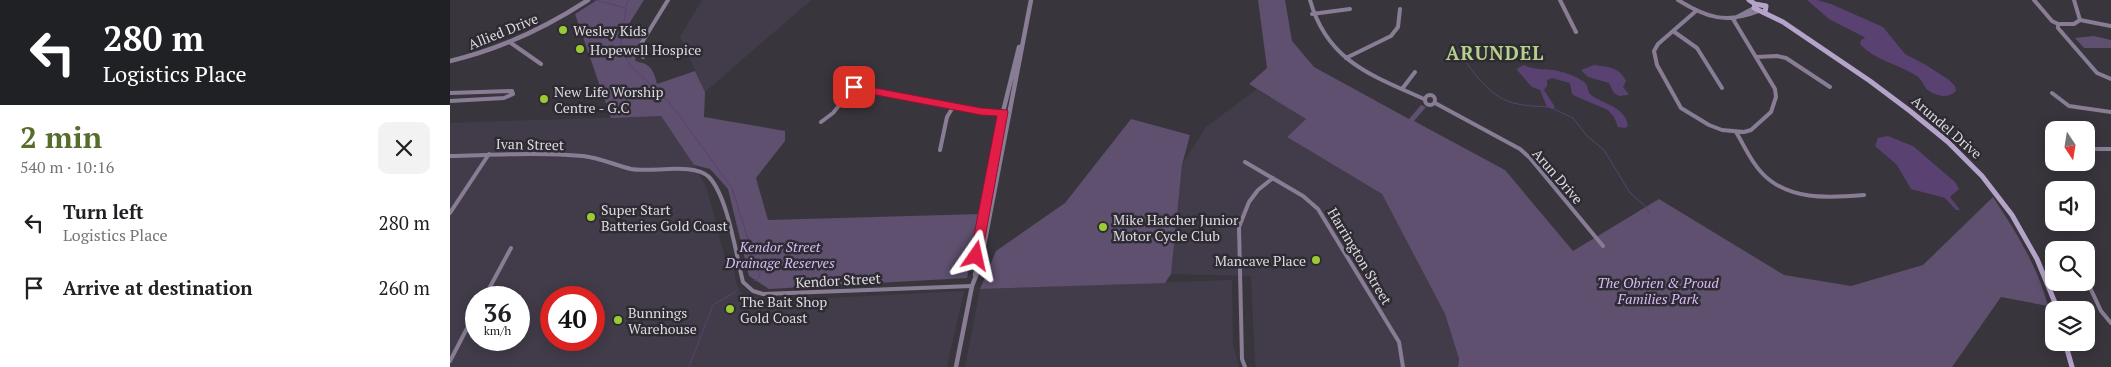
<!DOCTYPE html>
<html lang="en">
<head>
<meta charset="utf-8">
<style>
  body { margin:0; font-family:"PT Serif",serif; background:#f2f2f2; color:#202124; height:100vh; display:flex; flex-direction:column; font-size:19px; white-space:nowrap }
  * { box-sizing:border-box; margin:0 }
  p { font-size:16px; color:#757577 }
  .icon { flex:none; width:28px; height:28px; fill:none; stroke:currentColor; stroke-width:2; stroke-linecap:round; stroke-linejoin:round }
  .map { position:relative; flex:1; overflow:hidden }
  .sheet { display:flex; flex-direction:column; background:#fff; width:450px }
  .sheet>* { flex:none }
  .top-card { background:#202124; color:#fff; overflow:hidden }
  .needle { width:32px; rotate:168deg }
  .buttons { position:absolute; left:1595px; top:121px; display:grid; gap:10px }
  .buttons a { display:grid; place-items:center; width:50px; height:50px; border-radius:10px; background:#fff; box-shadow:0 2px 12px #0003; font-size:25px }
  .speed { position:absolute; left:15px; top:286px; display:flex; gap:10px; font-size:25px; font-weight:700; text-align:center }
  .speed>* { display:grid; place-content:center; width:65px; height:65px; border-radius:50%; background:#fff; box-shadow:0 2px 12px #0003; line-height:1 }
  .speed small { font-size:12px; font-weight:400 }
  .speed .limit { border:8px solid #d22; background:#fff; color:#111 }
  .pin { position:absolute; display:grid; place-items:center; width:42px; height:42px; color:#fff; margin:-21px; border-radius:10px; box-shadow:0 2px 8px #0006 }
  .me { position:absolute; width:55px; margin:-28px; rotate:11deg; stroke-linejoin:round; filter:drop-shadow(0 0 4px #0008) }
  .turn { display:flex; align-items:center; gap:18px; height:105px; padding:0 20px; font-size:22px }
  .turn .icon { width:65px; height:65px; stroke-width:2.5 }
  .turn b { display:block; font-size:35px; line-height:42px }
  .round { display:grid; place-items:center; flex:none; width:52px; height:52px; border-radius:10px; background:#f2f2f2 }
  .headline { display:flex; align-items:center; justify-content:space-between; height:85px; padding:0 20px }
  h1 { font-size:30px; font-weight:700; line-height:38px; color:#576d2b }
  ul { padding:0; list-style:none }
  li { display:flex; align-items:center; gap:15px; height:65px; padding:0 20px }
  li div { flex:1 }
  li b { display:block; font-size:19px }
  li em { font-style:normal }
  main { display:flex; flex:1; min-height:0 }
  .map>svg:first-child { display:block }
  .built { fill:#423c4a; fill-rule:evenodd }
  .green { fill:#5e506e }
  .water { fill:#594171 }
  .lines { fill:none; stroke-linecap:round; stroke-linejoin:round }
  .stream { stroke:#594171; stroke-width:1 }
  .minor { stroke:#887d94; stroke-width:4 }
  .tertiary { stroke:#887d94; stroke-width:4.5 }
  .secondary { stroke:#b5a4c9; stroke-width:5 }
  .route { fill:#e11d48; stroke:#92132f }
  .poi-dot { fill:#9bcb33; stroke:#2e2b33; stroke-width:2 }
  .labels { text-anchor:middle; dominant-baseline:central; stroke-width:5; stroke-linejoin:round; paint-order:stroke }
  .poi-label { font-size:14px; fill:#dddbe0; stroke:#2e2b33; text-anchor:start }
  .street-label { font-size:14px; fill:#dddbe0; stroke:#2e2b33 }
  .park-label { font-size:14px; font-style:italic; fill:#d7baf7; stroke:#2e2b33 }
  .district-label { font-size:19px; font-weight:bold; letter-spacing:1px; fill:#b6d28a; stroke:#2e2b33 }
</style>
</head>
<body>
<main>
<section class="sheet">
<div class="top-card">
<div class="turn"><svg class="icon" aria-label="left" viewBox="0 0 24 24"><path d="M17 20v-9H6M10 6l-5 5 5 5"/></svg><div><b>280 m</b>Logistics Place</div></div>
</div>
<div class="headline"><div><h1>2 min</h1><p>540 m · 10:16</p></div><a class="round"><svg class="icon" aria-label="close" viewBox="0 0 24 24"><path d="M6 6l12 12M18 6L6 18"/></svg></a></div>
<ul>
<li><svg class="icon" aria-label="left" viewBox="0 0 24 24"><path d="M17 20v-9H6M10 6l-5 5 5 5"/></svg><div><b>Turn left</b><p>Logistics Place</p></div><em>280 m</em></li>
<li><svg class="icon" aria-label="arrive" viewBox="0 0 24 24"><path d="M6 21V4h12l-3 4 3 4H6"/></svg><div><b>Arrive at destination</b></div><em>260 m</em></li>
</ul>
</section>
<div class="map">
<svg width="1661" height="367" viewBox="0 0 1661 367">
  <rect width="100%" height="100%" fill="#39353d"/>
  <path class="built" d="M252,0H361L255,92L230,37Z
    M807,89L856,119L837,137L932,194L995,314L1009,360L1008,367H807L805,364L801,276L721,274L732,165L756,127Z
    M211,116L243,163L257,189L275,258H283L286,283L291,293L323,301L514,291L497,367H0V123ZM26,298H69V340H26ZM101,298H144V340H101Z
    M782,280L783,345L789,367H515L530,289Z"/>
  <path class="green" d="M147,0H194L177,27H195L185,60C187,62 190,62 193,63C202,66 205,75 207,84L245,71L255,92L254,117L335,131V141L306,178L318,220L530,214L517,278L319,289L299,276L278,189L260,169L244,165L211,116L161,118L125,14Z
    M808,0H835L842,41L864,67L959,119L971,105L976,107L964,121L1055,170L1123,251L1209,199L1334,275L1401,286L1473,265L1543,197C1566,232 1587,265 1598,306L1551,297L1502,367H1008L1009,359L995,314L932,194L837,137L856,119L799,84L817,68Z
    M1644,36L1661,40V48H1634L1625,38Z
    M681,119L740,135L732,165L721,274L715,283L530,289L546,251L615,203Z"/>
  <path class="water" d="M1357,0H1367L1381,4L1433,27L1455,54L1476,65L1499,80L1505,86L1506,91C1501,96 1494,97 1488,95C1471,90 1475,80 1465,75C1448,64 1424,60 1410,44L1411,40L1415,38L1414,37L1379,19Z
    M1074,65C1084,71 1100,68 1112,72C1119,74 1131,78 1136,84C1138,88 1138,92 1141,95C1153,104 1176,107 1178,126L1175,128L1168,127L1164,117L1158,110L1125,96L1122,94L1120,83L1102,78L1097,80V86L1094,90L1105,107L1102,109L1097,107L1090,90L1082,87L1067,70L1068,68Z
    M1144,65C1157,67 1170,67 1176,81L1173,87L1178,93V95L1169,96L1164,93L1159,83L1138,77L1131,70Z
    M1438,136L1463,146L1505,182L1509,189L1500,197L1510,210H1506L1495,198L1461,189L1447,165L1425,146L1428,138Z"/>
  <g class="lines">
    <path class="stream" d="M145,0L176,8L171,40L172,49L180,65L220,103L282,188L310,277L304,281
      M176,6L178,0
      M1003,43C1017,64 1037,96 1063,103C1074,106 1086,106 1098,107
      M1102,108L1123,118L1137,136L1154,150L1180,193L1194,205L1200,214
      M239,367L263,305L285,292"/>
    <path class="minor" d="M860,0C877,61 921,75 974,99
      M1110,0L1126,32
      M1228,0C1257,18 1276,24 1309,11
      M1584,0L1602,21L1608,24V28L1647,73L1661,79
      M1246,11L1208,44L1204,51L1207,65L1231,108L1259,125L1272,130L1294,132L1301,130L1321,112L1326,97L1325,89L1283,19
      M862,14L900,9
      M1283,19L1304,8
      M1630,20L1661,26
      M1608,24H1624L1630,20L1624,0
      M1223,31L1247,48L1272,88
      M61,43L91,64
      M193,57L191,44L218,0
      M1306,57L1327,56L1336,58L1380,87
      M896,58L941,36L948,27L950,9
      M952,89L965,72
      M0,93L62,91L63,94L54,98L0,101
      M1602,93L1619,106L1661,112
      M975 100a5 5 0 1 1 10 0a5 5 0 1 1-10 0Z
      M985,103L1070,149L1080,158L1153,246
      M371,122L383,113L404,87L531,112H555
      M1286,132C1294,145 1300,160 1311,172C1337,201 1379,198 1414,195
      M1636,149H1661
      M490,150L497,117L503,107
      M0,156C44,155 89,152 133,156C150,158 165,165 181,169C202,173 244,162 259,177C278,197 286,255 293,282L303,291L313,294L522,286
      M795,162L853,196L868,209L949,342L953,367
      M0,213L39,154
      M1636,279L1651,311L1661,323
      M34,298L61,248
      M0,361L26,311
      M795,367L792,359L789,227L799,202L808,190L823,178"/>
    <path class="tertiary" d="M0,61C51,49 95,28 138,0
      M525,275L553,112L569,47
      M506,367L522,286L530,266L581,0"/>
    <path class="secondary" d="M1299,0L1305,4
      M1305,4L1304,8L1333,22L1420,81L1460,111L1498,142L1532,176L1562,215L1587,259L1608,310
      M1305,4L1316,6L1315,12
      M1615,342L1622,367"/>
  </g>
  <path class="route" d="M404,84L531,108L557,110L558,112L531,260H522L520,256L547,116L531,115L400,90L398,87L400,85Z"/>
  <g class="poi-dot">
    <circle cx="113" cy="30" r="5"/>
    <circle cx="130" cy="49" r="5"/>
    <circle cx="94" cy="99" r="5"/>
    <circle cx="141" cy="217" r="5"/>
    <circle cx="653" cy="227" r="5"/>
    <circle cx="866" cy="260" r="5"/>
    <circle cx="280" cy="309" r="5"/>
    <circle cx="168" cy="320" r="5"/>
  </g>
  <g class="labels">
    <g class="poi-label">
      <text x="123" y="30">Wesley Kids</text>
      <text x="140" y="49">Hopewell Hospice</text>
      <text x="104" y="91">New Life Worship<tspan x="104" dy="16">Centre - G.C</tspan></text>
      <text x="151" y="209">Super Start<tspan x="151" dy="16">Batteries Gold Coast</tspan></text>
      <text x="663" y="219">Mike Hatcher Junior<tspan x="663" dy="16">Motor Cycle Club</tspan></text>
      <text x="856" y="260" text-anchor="end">Mancave Place</text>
      <text x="290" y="301">The Bait Shop<tspan x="290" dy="16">Gold Coast</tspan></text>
      <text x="178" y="312">Bunnings<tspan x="178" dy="16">Warehouse</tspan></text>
    </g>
    <g class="street-label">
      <text transform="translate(53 31) rotate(-22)">Allied Drive</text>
      <text transform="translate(1497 127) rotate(41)">Arundel Drive</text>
      <text transform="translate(80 144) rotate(1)">Ivan Street</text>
      <text transform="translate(1108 176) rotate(49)">Arun Drive</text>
      <text transform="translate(910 256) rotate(59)">Harrington Street</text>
      <text transform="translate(388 280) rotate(-3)">Kendor Street</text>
    </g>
    <g class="park-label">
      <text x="330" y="246">Kendor Street<tspan x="330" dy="16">Drainage Reserves</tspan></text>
      <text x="1208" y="282">The Obrien &amp; Proud<tspan x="1208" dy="16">Families Park</tspan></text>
    </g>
    <g class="district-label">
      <text x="1045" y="52">ARUNDEL</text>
    </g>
  </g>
</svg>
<div class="buttons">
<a><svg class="needle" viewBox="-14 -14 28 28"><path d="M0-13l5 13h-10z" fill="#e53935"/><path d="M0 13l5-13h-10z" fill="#757577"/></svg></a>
<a><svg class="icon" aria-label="sound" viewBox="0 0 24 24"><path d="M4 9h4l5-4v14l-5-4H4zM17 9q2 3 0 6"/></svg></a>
<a><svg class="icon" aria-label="search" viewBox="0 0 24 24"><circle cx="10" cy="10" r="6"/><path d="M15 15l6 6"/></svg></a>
<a><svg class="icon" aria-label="layers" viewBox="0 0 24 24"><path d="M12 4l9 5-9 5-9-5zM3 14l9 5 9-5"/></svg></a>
</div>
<div class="speed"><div>36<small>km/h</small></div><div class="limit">40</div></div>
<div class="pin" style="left:404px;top:87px;background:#d93025"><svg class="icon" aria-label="arrive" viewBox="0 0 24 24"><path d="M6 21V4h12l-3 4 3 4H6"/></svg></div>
<svg class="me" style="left:526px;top:256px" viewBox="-20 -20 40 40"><path d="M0-17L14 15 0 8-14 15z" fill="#e11d48" stroke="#fff" stroke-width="4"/></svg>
</div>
</main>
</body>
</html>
